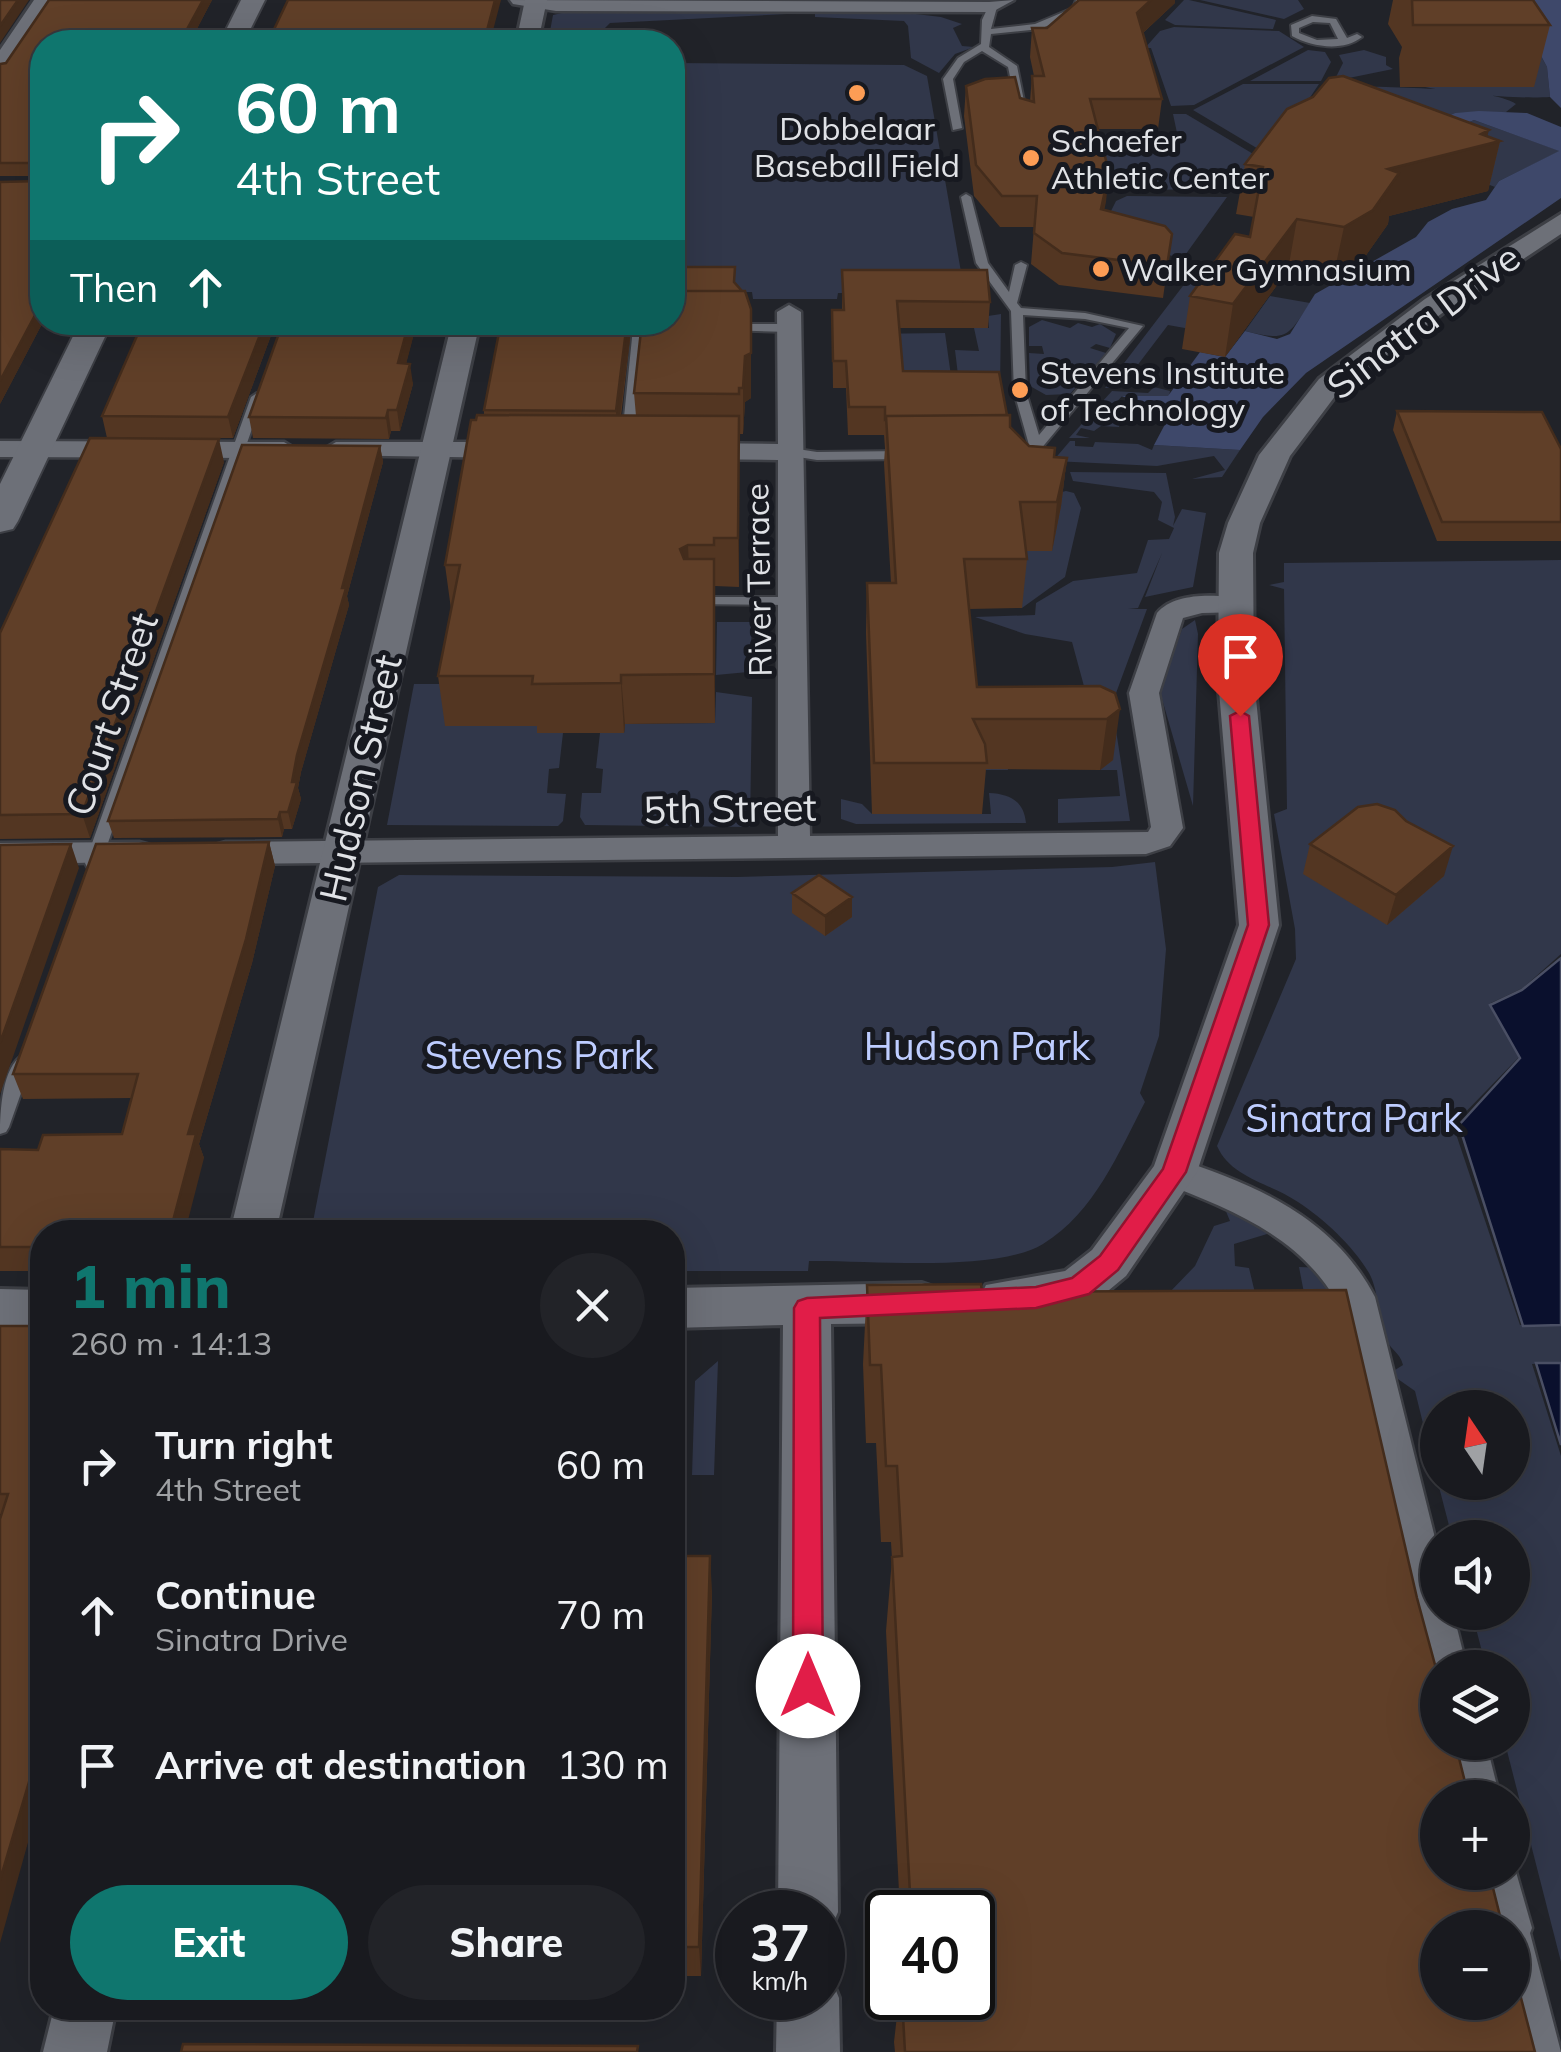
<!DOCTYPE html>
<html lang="en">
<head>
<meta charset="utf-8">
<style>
  body { margin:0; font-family:Mulish,sans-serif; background:#222328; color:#f1f3f6; height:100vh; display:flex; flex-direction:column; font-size:38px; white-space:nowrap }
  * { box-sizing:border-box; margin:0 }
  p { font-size:32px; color:#9fa1a4 }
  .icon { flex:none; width:55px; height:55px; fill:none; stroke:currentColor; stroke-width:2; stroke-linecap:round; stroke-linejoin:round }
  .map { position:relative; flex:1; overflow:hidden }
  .panel { position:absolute; left:30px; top:1220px; width:655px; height:800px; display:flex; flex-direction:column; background:#191a1f; border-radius:40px; box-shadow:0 10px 40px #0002,0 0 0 2px #37383d }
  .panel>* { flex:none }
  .guide { position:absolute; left:30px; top:30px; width:655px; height:305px; border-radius:40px; box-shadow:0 10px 40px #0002,0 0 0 2px #37383d; background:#0f766e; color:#fff; overflow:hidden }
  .needle { width:65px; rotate:347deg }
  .tools { position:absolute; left:1420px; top:1390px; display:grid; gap:20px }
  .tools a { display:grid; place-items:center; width:110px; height:110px; border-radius:50%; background:#191a1f; box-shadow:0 10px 40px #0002,0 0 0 2px #37383d; font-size:50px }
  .speed { position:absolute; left:715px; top:1890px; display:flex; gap:20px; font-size:50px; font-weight:700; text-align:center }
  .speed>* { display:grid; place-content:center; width:130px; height:130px; border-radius:50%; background:#191a1f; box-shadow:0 10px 40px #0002,0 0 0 2px #37383d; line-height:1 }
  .speed small { font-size:25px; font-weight:400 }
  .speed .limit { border:5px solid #111; border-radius:15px; background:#fff; color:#111 }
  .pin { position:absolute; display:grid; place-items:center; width:85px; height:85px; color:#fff; margin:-102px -42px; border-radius:50% 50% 50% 0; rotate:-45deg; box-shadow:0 0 10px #0007 }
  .pin .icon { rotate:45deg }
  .me { position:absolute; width:110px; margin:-55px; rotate:0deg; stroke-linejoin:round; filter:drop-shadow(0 0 8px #0008) }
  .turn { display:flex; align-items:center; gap:35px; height:210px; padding:0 40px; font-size:45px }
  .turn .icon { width:130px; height:130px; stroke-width:2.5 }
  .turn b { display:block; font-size:70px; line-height:85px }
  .then { display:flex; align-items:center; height:95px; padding:0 40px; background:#0003; gap:20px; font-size:38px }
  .round { display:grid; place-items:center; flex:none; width:105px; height:105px; border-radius:52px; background:#222328 }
  .head { display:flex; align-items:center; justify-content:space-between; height:170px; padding:0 40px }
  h1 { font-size:60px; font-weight:800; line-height:75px; color:#0f766e }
  .action { display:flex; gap:20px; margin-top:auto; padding:20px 40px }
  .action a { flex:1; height:115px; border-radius:60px; background:#0f766e; color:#fff; font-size:40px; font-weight:800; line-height:115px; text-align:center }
  .action a+a { background:#222328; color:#f1f3f6 }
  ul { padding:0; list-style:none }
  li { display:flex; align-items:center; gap:30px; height:150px; padding:0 40px }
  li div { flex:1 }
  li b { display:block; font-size:38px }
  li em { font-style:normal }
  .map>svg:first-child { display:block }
  .green { fill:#31374a }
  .forest { fill:#3e486a }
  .water { fill:#0a102d; stroke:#4a4f64; stroke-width:2.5 }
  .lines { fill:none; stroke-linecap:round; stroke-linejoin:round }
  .service-casing { stroke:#3d3f45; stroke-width:4 }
  .minor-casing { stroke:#3d3f45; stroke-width:5 }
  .tertiary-casing { stroke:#3d3f45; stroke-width:6 }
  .secondary-casing { stroke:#3d3f45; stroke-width:4 }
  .service { fill:#6d7078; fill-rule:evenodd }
  .minor { fill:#6d7078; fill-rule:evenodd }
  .tertiary { fill:#6d7078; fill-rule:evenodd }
  .secondary { fill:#6d7078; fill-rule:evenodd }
  .wall { fill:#533622; fill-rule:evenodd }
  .shaded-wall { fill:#432c1c }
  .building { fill:#603f28; stroke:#432c1c; stroke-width:2.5 }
  .route { fill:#e11d48; stroke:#92132f; stroke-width:2.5 }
  .poi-dot { fill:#fd9d55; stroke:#171920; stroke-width:4 }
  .labels { text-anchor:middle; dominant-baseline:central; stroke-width:10; stroke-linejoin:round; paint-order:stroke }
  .far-poi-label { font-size:32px; fill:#e0e2e6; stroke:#171920; text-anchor:start }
  .far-street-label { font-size:32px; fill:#e0e2e6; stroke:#171920 }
  .street-label { font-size:38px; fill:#e0e2e6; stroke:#171920 }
  .park-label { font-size:38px; fill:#becdff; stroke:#171920 }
</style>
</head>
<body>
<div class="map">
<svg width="1561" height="2052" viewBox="0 0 1561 2052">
  <rect width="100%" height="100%" fill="#212329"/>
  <path class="green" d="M1184,0H1189L1276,20L1273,29L1175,25L1165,20Z
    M1200,0H1298L1304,9L1284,19Z
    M821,11L899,12L941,17L962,24L953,28L962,46L974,47L955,54L939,73L911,58L908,26L904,21L815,17V13Z
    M566,12H777L787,14L610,23L602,31V42H548L553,15Z
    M1174,27L1279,31L1304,47L1194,105L1171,106L1151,48H1145L1160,31Z
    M1529,33L1547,67L1550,97C1517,99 1458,94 1425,87L1533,86Z
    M1308,50L1325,52L1331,62L1321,81H1250Z
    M1364,50L1386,57V65L1393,69L1334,81L1343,63L1339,55Z
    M673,63L904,65L927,76L961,272L894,293H838L837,299H753L752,292H695L672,269L695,273L673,261Z
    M1243,84H1319L1303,108L1260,150L1193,110Z
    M1332,86C1369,87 1490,86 1516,104L1506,112L1455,113L1393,140Z
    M1173,114H1186L1260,158L1233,189L1125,190L1112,185L1097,134L1177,133Z
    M1474,120L1560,151L1499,181L1495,187L1404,152Z
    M1127,196L1224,197H1227L1183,258L1168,255L1110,213L1116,201Z
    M1189,278L1227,286L1196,330L1168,325L1127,379L1137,382L1133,387L1105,388Z
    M1270,296L1310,303C1287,338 1287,341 1245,331Z
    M1001,314L1000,389L958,375L955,350L979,351L974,328H989L988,316Z
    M1042,320L1070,328L1078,323L1092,327L1100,324L1116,334L1110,348L1096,344L1090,348L1106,353L1070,394L1046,395L1030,386L1029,353L1044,354L1042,346H1029V327Z
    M945,333L951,376L870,390L865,334Z
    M1154,387L1170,391L1169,396H1122L1109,411L1142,422L1120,421L1119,427L1101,426L1094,431L1081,428L1076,435L1090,438H1069L1112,391L1148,393Z
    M1070,441H1075V446L1093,447L1095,442L1138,444L1152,450L1154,445L1240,450L1222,477L1192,479L1225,470L1214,456L1157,466L1053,461Z
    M1070,472L1166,473L1175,517L1173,526L1182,509L1206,513L1193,587L1145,597L1162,553L1138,608L1128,609H1147L1112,704L1130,821L1058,823V799L1120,796L1117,770H1100L1113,759L1108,743L1093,736L1004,737L1008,770H977L974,735L1015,736L1094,723L1072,642L1025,634L975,617L1035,615L1036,603L1073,581L1137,573L1148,540L1169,539L1174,528L1158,520L1162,502L1154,492L1073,481Z
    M1066,491L1074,493L1081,508L1065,577L1022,608L1015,551L1052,505L1054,494Z
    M1561,560V954L1523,988L1491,1003L1519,1057L1453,1125L1520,1325H1561V1363L1532,1364L1561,1456V1962L1505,1743L1512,1742V1668L1486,1667L1472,1613L1512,1612V1538L1452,1537L1438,1483L1512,1482V1408H1438L1437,1480L1415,1391L1395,1377V1370L1403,1365C1400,1353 1392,1351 1387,1341C1377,1320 1380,1293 1369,1273C1353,1246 1324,1219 1298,1202C1270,1183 1231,1178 1217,1146L1296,959L1295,929L1274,814L1287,809L1284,589L1269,585L1284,582V563Z
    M1195,620L1198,634L1193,806L1160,692L1182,629Z
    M717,622H753L748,672L716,675Z
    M414,684H452L446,726H538V733H563L559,768L549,769L547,793L566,794L563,821L558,826L387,825Z
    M716,692L752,697L750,827L585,825L580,817L582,793H601L603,769L596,768L600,733H624L625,724L715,723Z
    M989,793C1010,794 1024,801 1026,823L856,824L841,819V799L862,804L872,814H991Z
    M1155,862L1166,949L1159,1036L1140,1093L1145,1102C1119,1152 1094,1213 1043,1244C995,1273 868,1260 809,1261L808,1271H673L672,1232H311L378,887L399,875L737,877L1112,867Z
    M1225,1209L1284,1229L1234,1244L1235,1266L1249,1268L1255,1293H1304L1299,1267L1325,1268L1340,1288L1150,1327L1167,1295L1195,1266L1214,1226L1230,1221Z
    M718,1361L714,1475H692L695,1381Z"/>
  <path class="forest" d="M1487,0H1561V108L1550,97L1547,67L1529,33Z
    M1479,111L1527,113L1561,127V198L1306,373L1263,417L1240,450L1154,445L1172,411L1121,396H1168L1200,352L1225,357L1245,331L1277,339L1290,334L1315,294L1416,237L1428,222L1452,209L1486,200L1499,181L1559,151L1474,120L1451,130L1431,123L1455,113Z"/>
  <path class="water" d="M1561,958V1325L1523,1326L1459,1125L1520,1058L1490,1005L1522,990Z
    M1536,1363H1561V1445Z"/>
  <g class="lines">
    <defs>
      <path id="service" d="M1076,0H1086L1080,12L1040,29L991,34L989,47L1017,66L1027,116L1018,114L1008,67L982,51L964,62L953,79L962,128L953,130L943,79L958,58L981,44L982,20L989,5L997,7L991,29L1035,24L1073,8Z
        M1312,16L1336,19L1347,38L1357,34L1362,37C1343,52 1312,47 1292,36L1291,25ZM1313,22L1330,23L1338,39L1317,40L1299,33V28Z
        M966,194L971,197L988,263L1009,292L1015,265L1021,262L1027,265L1017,303L1021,308L1085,313L1143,326L1040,450L1016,458L1010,454L1029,445L1014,392L1011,311L976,263L961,197ZM1023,315L1085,319L1129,328L1039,435L1026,392Z
        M639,324H663L669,328L663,332H645L634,437L628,441L622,437L633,328Z
        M729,324H789L795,328L789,332L725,330V326Z
        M257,393L263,397L101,863L93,868L87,867L85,863L251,397Z
        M791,448L817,452L905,451L911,455L905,459L817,460L786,455L785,452Z
        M692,597H793L800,601L793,605L687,604V598Z
        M23,1055L32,1062L9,1127L6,1132L0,1134C0,1112 2,1066 23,1055Z"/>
      <path id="minor" d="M510,0L989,2L1014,0L992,12L556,11L513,4Z
        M789,305L801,312L810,836L1148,832L1151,827L1129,693L1157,613C1175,591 1221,594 1246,600L1250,606L1246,612L1202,613L1183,618L1159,693L1183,828L1170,846L1146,854L226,864L215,861L210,853L215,845L226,842L778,836V460L692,459L679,451L692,443L778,444L777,312Z
        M0,441L284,442L297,450L284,458L0,457Z
        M336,442H514L527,450L514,458L327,455L323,450Z
        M139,842L150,845L155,853L150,861L0,865V843Z
        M1174,1158C1255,1184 1334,1218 1375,1297L1438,1550V1612H1453L1467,1668H1438V1687L1428,1683L1421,1668L1336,1300C1297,1234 1229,1209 1161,1182L1155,1172L1161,1162Z
        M1439,1742H1486L1500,1798H1452Z
        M1512,1858L1532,1928L1530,1933L1561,2052H1511L1499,2002H1512V1928H1482L1470,1872H1512Z"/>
      <path id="tertiary" d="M34,0H56L8,72L0,74V50Z
        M525,0H547L538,42H516Z
        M1561,214V234L1445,311L1339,391L1290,456L1260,523L1253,553L1254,679L1279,925L1197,1172L1126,1276L1097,1300L1036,1317L1003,1318L986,1313L979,1299L986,1285L1065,1271L1092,1250L1154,1166L1239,925L1218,679L1219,553L1228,523L1259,455L1319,379L1425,299Z
        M452,322H480L276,1232H230Z
        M922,1283L939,1289L946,1303L939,1317L922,1323L831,1324L838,1912L829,1933L822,1936V1912H778L783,1325L672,1328V1288Z
        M0,1289L42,1290V1328L0,1329Z
        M822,1973L830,1976L839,1998L840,2052H776L777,1998H822Z
        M54,2008H116L107,2052H43Z"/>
      <path id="secondary" d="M241,0H265L244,42H220Z
        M80,322H112L18,521L13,529L0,532V484Z"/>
    </defs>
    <use href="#service" class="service-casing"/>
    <use href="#minor" class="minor-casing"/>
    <use href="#tertiary" class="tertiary-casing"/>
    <use href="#secondary" class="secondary-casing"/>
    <use href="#service" class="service"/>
    <use href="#minor" class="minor"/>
    <use href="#tertiary" class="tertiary"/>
    <use href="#secondary" class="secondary"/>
  </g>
  <path class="wall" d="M49,0H212L190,42H42L43,322L0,404L42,176H0V64L6,63Z
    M1393,0H1533L1550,25L1534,87H1400L1399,58L1402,47L1388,24Z
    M1175,3L1143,33L1162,99L1158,129H1098L1109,172L1104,210L1172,234L1163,298L1059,285L1031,264L1034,227H1000L974,196L964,116L966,86L1030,101L1032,76H1034L1030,57L1032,28H1047Z
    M1313,97L1487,136L1500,141L1488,191L1389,216L1388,224L1362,261L1333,278L1288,270L1225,357L1182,349L1190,296L1250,237L1254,217L1236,214L1245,164Z
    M842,270L990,302L988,328H899L903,371L1007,415L1010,427L1029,446L1054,457L1067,458L1061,506L1052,551H1026L1027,559L1022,608L969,609L977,687L1115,693L1113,760L1100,770L986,769L982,814H872L866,633L867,583H891L884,463L885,448L884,435H848L846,388H833L832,310H842Z
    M735,283L751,398L745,402L743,434H739V587L715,586V723L625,724L624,733H537V726H445L438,676L451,609L445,565L476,420L484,415V410L501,322H672ZM632,323H642L634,393L636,416H621Z
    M143,322H276L233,438H107L102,416Z
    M283,322H417L406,363L413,384L400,431H391L389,439L253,438L249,417Z
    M1397,411L1561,449V541H1437L1393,430Z
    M380,446L383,462L347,596L349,605L342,629L301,772L298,788L301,799L292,829H284L282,837L114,838L108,821Z
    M224,462L90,838L0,839V633Z
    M269,842L275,866L252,963L199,1144L204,1158L42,1232V1271H0V1149L38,1150L122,1134L132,1098L23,1099L13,1074Z
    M1310,844L1444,876L1387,925L1303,874Z
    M792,893L852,917L825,936L792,913Z
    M867,1285L982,1292L1417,1598L1535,2052H895L894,2042L899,1998H972V1912H900L886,1631L892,1559L891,1542H881L876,1443H866L863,1364Z
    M0,1326H42V1792L5,1920L1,1514H0Z
    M672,1556L712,1591L701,1976H672Z"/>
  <path class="shaded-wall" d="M18,0H29L0,43V26Z
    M203,0H212L190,42H180Z
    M495,0H501L490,42H484Z
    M1151,0H1175V3L1134,41L1137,13Z
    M1489,130L1485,145L1500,141L1488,191L1389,216L1388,224L1362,261L1333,278L1344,227L1388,169Z
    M1109,172L1106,202L1098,240L1101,209Z
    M1297,219L1288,270L1225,357L1233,304Z
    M42,302L43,322L0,404V381Z
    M751,309V398L745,402L743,434V388L745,356Z
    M265,322H276L233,438L228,417Z
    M409,322H417L401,384L398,363Z
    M627,322H632L617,440L616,411Z
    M410,364L413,384L400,431L397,410Z
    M388,410L391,431L389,439L386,418Z
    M739,416V587L738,538Z
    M219,439L224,462L90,838L82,814Z
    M380,446L383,462L347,596L349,605L342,629L301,772L298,788L301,799L292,829L288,812L297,755Z
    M1067,458L1061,506L1052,551L1057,502Z
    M688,545L690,593L680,549Z
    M714,559L715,608V723L714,674Z
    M621,675L625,724L624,733L621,683Z
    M1120,709L1113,760L1100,770L1107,719Z
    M280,812L284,829L282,837L278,819Z
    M269,842L275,866L252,963L199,1144L204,1158L185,1232H170L188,1134Z
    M71,844L79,868L0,1094V1043Z
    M1453,846L1444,876L1387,925L1396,895Z
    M852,897V917L825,936V916Z
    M672,1357L675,1393L672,1429Z
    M710,1556L712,1591L701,1976L699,1947Z
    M42,1738V1792L0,1943V1880Z"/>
  <path class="building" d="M0,0H18L0,26Z
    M49,0H203L180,42H42V302L0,381V182L41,181L42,167L38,163H0V64L6,63Z
    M288,0H495L484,42H268Z
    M1079,0H1151L1137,13L1162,99H1090L1109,172L1101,209L1165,226L1172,234L1167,266L1062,253L1034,233L1037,196H1002L976,165L966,86L985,79L1015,77L1020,98L1034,102L1032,76H1044L1032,28H1047Z
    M1412,0H1533L1550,25H1413Z
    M1343,76L1489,130L1481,134L1500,141L1388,169L1399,173L1373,210L1344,227L1297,219L1233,304L1190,296L1235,234L1250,237L1263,167L1245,164L1287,109L1313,97L1329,78Z
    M672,267H735L734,282L742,291H672Z
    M842,270H987L990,302L897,301L903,371L999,372L1007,415L886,416V420H885V407H849L846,361H833L832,310H844Z
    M672,291H745L751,309V353L745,356L743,388H739V394L634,393L642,322H672Z
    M143,322H265L228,417L102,416Z
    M283,322H409L398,363L410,364L397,410H388L386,418L249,417Z
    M501,322H627L616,411L484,410Z
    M1397,411L1542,412L1561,449V522H1442Z
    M477,415L739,416L738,538H714V545H688L680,549L684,559H714V674L621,675V683L532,684L533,676H438L460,565H445L471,420H476Z
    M1010,415V427L1029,446L1055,448L1054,457L1067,458L1057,502H1020L1027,559H964L977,687L1100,686L1115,693L1120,709L1107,719H973L985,744L987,763H874L867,583H896L886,416Z
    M90,438L219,439L82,814L0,815V633Z
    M242,445L380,446L342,588H346L339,612L297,755L292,782H297L288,812H280L278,819L108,821Z
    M1377,804L1395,810L1406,821L1453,846L1396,895L1310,844L1358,807Z
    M269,842L246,939L188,1134H196L170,1232H42V1247H0V1149L38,1150L43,1135L122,1134L138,1074H13L96,844Z
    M71,844L0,1043V845Z
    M819,875L852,897L825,916L792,893Z
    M981,1284L982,1292L1346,1290L1417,1598L1438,1676V1742H1455L1469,1798H1438V1872H1489L1503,1928H1438V2002H1512V1963L1535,2052H905L902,1998H972V1912H911L892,1557L902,1556L897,1466H886L881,1365H870L867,1285Z
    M0,1326H42V1738L0,1880V1519L8,1494H0Z
    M672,1556H710L699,1947H672Z
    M183,2044L638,2046L637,2052H181Z"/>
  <path class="route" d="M1240,711L1249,716L1269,925L1186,1172L1118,1270L1089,1294L1036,1308L820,1318L823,1686L818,1695L808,1700L797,1695L793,1686L794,1308L798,1301L807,1298L1036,1287L1072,1278L1100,1256L1163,1169L1248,925L1230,716Z"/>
  <g class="poi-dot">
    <circle cx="857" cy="93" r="10"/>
    <circle cx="1031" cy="158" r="10"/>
    <circle cx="1101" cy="269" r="10"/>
    <circle cx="1020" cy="390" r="10"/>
  </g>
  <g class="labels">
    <g class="far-poi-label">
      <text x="857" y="128" text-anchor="middle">Dobbelaar<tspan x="857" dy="37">Baseball Field</tspan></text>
      <text x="1051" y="140">Schaefer<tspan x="1051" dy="37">Athletic Center</tspan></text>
      <text x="1121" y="269">Walker Gymnasium</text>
      <text x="1040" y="372">Stevens Institute<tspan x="1040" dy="37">of Technology</tspan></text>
    </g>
    <g class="far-street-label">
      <text transform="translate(758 580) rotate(-91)">River Terrace</text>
    </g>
    <g class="street-label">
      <text transform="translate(1423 321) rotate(-37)">Sinatra Drive</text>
      <text transform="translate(111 714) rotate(-71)">Court Street</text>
      <text transform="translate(360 778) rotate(-77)">Hudson Street</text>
      <text transform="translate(730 808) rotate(-1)">5th Street</text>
    </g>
    <g class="park-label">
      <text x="977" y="1046">Hudson Park</text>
      <text x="539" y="1055">Stevens Park</text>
      <text x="1354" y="1118">Sinatra Park</text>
    </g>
  </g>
</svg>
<div class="tools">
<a><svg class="needle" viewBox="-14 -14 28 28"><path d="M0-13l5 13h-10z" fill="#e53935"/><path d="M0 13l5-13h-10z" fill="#9fa1a4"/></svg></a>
<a><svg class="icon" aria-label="sound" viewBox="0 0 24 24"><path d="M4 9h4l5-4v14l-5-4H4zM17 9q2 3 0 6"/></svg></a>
<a><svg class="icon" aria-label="layers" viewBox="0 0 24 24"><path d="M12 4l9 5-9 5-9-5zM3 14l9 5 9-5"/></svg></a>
<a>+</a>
<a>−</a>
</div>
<div class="speed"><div>37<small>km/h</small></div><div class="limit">40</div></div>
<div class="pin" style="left:1240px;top:716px;background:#d93025"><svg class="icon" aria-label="arrive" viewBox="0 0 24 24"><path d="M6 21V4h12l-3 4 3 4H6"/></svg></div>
<svg class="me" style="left:808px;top:1686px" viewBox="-20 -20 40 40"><circle r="19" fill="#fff"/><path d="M0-13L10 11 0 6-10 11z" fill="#e11d48"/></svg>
<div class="guide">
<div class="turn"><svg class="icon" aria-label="right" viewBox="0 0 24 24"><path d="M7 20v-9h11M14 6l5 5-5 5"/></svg><div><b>60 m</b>4th Street</div></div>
<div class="then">Then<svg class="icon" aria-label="ahead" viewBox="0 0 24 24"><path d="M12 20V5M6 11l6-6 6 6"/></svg></div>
</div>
<section class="panel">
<div class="head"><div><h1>1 min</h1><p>260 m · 14:13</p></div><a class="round"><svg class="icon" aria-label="close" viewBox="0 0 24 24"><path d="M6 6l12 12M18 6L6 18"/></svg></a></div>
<ul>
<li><svg class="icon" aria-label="right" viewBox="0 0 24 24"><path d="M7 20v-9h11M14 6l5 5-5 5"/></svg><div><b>Turn right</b><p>4th Street</p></div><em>60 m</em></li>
<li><svg class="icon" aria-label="ahead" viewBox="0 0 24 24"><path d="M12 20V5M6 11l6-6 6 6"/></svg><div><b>Continue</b><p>Sinatra Drive</p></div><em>70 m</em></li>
<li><svg class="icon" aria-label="arrive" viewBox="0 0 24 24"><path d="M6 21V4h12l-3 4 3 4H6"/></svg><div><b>Arrive at destination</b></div><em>130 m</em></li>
</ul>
<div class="action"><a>Exit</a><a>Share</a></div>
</section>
</div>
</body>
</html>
